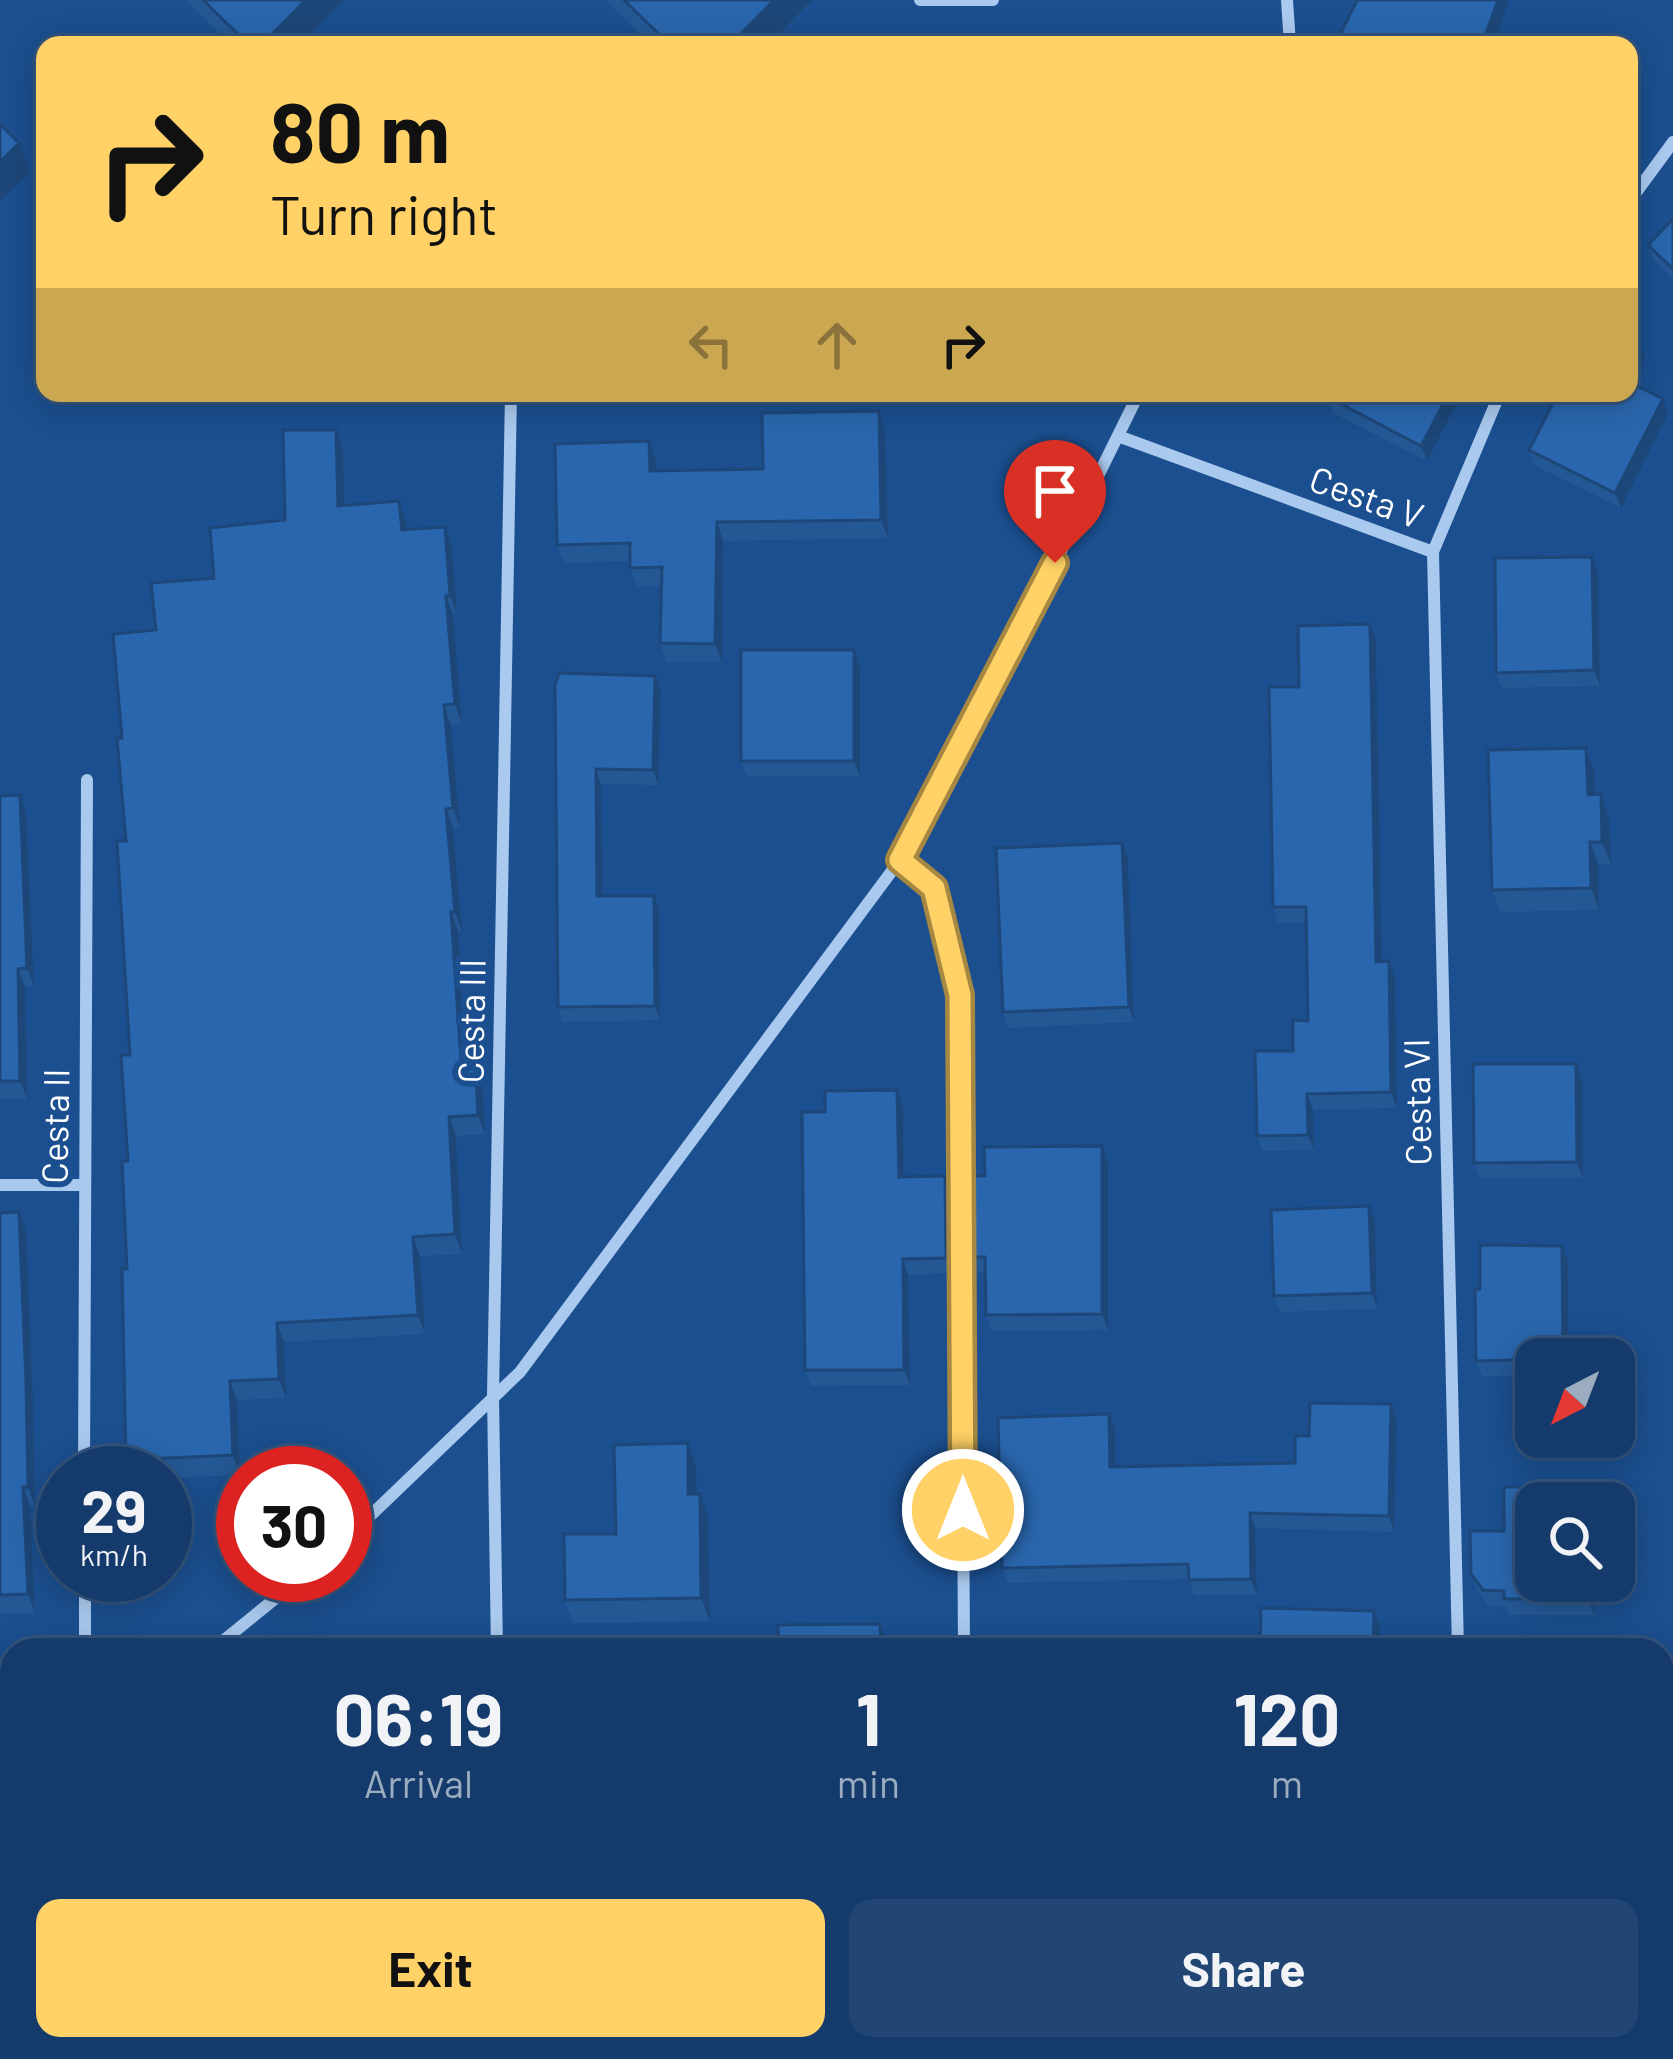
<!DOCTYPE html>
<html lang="en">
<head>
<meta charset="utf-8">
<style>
  body { margin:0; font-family:Barlow,sans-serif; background:#214673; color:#f1f3f6; height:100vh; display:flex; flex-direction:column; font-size:45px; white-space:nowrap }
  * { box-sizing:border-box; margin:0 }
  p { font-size:39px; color:#9dadc1 }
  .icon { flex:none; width:66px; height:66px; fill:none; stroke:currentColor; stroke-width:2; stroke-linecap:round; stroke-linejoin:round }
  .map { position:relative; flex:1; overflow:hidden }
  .details { position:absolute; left:0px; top:1638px; width:1674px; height:423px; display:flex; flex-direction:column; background:#143b6b; border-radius:36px 36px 0 0; box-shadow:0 6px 30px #0003,0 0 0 3px #33557e }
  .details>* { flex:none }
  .hud { position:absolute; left:36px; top:36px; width:1602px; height:366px; border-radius:24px; box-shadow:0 6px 30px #0003,0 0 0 3px #33557e; background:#ffd166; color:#111; overflow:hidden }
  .needle { width:78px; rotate:222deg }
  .fabs { position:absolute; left:1515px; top:1338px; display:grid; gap:24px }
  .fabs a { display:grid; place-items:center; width:120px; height:120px; border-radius:24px; background:#143b6b; box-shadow:0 6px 30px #0003,0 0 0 3px #33557e; font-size:60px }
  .speed { position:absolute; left:36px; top:1446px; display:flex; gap:24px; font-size:60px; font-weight:700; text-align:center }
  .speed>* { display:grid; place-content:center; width:156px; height:156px; border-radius:50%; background:#143b6b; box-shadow:0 6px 30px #0003,0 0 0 3px #33557e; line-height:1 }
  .speed small { font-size:30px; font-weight:400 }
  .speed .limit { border:18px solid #d22; background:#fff; color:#111 }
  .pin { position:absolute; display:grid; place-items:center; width:102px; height:102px; color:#fff; margin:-123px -51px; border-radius:50% 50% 50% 0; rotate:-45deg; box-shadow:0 0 12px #0007 }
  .pin .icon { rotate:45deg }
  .me { position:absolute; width:132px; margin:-66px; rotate:0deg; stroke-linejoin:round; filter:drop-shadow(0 0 9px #0008) }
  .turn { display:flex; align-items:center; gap:42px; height:252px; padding:0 36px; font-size:54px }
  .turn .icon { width:156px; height:156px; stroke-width:2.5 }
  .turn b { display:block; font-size:84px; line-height:102px }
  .lanes { display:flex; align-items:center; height:114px; padding:0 36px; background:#0003; justify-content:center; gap:60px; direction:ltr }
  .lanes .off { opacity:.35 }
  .eta { display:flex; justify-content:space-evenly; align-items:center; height:204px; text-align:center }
  .eta b { font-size:72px; font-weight:700; line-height:84px }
  .cta { display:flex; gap:24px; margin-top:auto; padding:24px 36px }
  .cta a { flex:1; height:138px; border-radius:24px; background:#ffd166; color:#111; font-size:48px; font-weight:700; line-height:138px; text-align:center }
  .cta a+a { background:#214673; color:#f1f3f6 }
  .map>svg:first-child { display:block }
  .forest { fill:url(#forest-crowns) }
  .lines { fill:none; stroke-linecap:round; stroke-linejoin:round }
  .minor { stroke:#a9c9ee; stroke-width:12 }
  .wall { fill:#245895 }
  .shaded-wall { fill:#1d4779 }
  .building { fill:#2a66ad; stroke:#1d4779; stroke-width:3 }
  .route-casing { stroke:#a68842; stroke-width:30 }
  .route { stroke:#ffd166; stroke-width:21 }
  .labels { text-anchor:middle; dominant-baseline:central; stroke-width:12; stroke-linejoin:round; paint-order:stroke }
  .street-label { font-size:36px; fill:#fff; stroke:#1b4f8f }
</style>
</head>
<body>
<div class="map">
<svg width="1673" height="2059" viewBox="0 0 1673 2059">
  <defs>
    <pattern id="forest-crowns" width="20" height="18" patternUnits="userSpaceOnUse" patternTransform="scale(3)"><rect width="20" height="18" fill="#2461a8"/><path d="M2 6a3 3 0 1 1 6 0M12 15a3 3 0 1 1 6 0" fill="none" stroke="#4579b5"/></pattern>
  </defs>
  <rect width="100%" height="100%" fill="#1b4f8f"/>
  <path class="forest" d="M1662,1995L1673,2002V2059H1328L1329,2049H1662Z"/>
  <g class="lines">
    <path class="minor" d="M920,0H993
      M1287,0L1290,45
      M1629,202L1673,142
      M1118,436L1433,552L1500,393
      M1433,552L1458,1650
      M900,860L935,888L960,995L964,1650
      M0,1185H83
      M84,1473L87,780
      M345,1540L520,1372L900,860L1013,648L1139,393
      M85,1575V1650
      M212,1650L304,1575
      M497,1650L493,1396L511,393
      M0,1823L12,1814
      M92,2049V2059
      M504,2049V2059
      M967,2049V2059"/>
  </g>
  <path class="wall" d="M185,0H344L300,45H231Z
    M606,0H812L768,45H652Z
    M1673,219V279L1654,260L1648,245Z
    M1640,345L1645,359L1632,384L1663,399L1668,414L1621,508L1534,465L1529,450Z
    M1462,393L1427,461L1333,413L1328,397Z
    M879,411L885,429L888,538L723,541L722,662H667L660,643L661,586H637L630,568V561L564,563L557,545L656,460V471L763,469Z
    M336,430L343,449L345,506L399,501L406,521L407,530L445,527L452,546L457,615H453L462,724L451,725L460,827L453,828L462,931H458L466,1060L482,1079L485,1134L456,1136L462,1254L420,1256L425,1334L284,1342L286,1398L237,1400L240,1475L165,1478V1473H131L126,1460L130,1055L126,841L122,738L156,630L214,578L285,520Z
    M1598,573L1600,686L1502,688L1496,673Z
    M1370,624L1376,640L1381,961H1389L1395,977L1397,1108L1313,1110L1314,1150L1263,1151L1257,1136L1308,1021L1306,922L1278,923L1273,907L1299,687Z
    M854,650L860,666V776H747L741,761Z
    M655,676L661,691L658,785L601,784L603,896L659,910L660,1020L563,1022L558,1007L555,685Z
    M1586,748L1594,770L1595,795L1609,817L1611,864H1598L1599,910L1500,912L1492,890Z
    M20,795L26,813L34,986L25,987L27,1099H0V796Z
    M1128,858L1134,1022L1008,1028L1003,1012Z
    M1582,1080L1583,1178H1480L1474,1163Z
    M903,1106L904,1177L951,1192V1273L908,1275L910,1385L811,1386L805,1370L825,1112Z
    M1108,1162V1330L991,1331L986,1315V1272L972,1273L967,1257Z
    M1369,1206L1375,1222L1377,1309L1280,1312L1274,1296Z
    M0,1213L26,1231L33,1400L35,1506H30L35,1613L0,1614Z
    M1568,1261V1359H1536V1376H1482L1476,1361L1480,1289Z
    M1391,1404L1397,1420L1394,1532L1255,1528L1257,1595H1194L1189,1579L1008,1583L1002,1568L1109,1414L1115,1430L1116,1467L1295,1463L1309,1436Z
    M688,1443L696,1466V1494H700L708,1516L710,1621L573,1623L565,1600Z
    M1504,1487H1588L1594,1503H1536V1581H1594V1615H1509L1506,1606H1489L1477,1590L1471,1574L1470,1531H1504Z
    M1662,1656H1673V1724H1662Z"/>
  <path class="shaded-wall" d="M306,0H344L300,45H261Z
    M774,0H812L768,45H730Z
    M1498,0H1509L1493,45H1484L1483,42Z
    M19,143L30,172L0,201V162Z
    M1640,345L1645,359L1629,391V366Z
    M1449,393H1462L1427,461L1421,446Z
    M1663,399L1668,414L1621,508L1615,493Z
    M879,411L885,429L888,538L881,520Z
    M336,430L343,449L345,525L338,506Z
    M649,441L656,460L657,489L650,471Z
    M399,501L406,521L409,549L402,530Z
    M717,522L723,541L722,662L715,644Z
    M445,527L452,546L457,615L450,595Z
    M1592,557L1598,573L1600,686L1594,670Z
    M446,596L453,615L462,724L455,704Z
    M1370,624L1376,640L1382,977L1376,962Z
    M854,650L860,666V776L854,761Z
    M655,676L661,691L658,785L653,770Z
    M444,705L451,725L460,827L453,808Z
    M1586,748L1594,770L1596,817L1588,795Z
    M596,769L601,784L603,911L597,896Z
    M1601,794L1609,817L1611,864L1602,842Z
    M20,795L26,813L34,986L27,968Z
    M446,809L453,828L462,931L455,912Z
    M1590,842L1598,864L1599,910L1591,888Z
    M1122,843L1128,858L1134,1022L1129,1007Z
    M654,896L659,910L660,1020L655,1006Z
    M451,912L458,931L468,1080L461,1060Z
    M1389,961L1395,977L1397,1108L1391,1092Z
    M18,969L25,987L27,1099L20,1081Z
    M475,1059L482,1079L485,1134L478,1115Z
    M1576,1064L1582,1080L1583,1178L1577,1162Z
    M897,1090L903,1106L904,1192L899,1177Z
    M1307,1094L1313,1110L1314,1150L1308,1135Z
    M449,1117L456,1136L462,1254L455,1234Z
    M1102,1146L1108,1162V1330L1102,1314Z
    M945,1176L951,1192V1273L946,1258Z
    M1369,1206L1375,1222L1377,1309L1372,1293Z
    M19,1212L26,1231L33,1400L35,1506L28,1487Z
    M413,1237L420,1256L425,1334L418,1315Z
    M1562,1246L1568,1261V1359H1563Z
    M903,1259L908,1275L910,1385L904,1370Z
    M277,1323L284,1342L286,1398L279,1379Z
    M230,1381L237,1400L240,1475L233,1455Z
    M1391,1404L1397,1420L1394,1532L1389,1516Z
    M1109,1414L1115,1430L1116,1482L1110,1467Z
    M688,1443L696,1466L697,1517L688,1494Z
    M23,1487L30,1506L35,1613L28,1594Z
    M700,1494L708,1516L710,1621L701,1598Z
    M1250,1513L1255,1528L1257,1595L1251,1579Z
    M1588,1581H1594V1615L1588,1599Z
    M1374,1611L1380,1627L1379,1650H1373Z
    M880,1624L886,1639V1650H881Z
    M453,2049H459V2059H454Z
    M711,2049H719V2059H711Z
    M867,2049H874V2059H867Z"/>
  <path class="building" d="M203,0H306L261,45H249Z
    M624,0H774L730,45H670Z
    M1357,0H1498L1483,42L1489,45H1335Z
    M0,124L19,143L0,162Z
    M1673,219V269L1648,245Z
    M1629,339L1640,345L1629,366Z
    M1629,382L1663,399L1615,493L1529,450L1558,393H1629Z
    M1330,393H1449L1421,446L1328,397Z
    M879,411L881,520L717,522L715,644L660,643L662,567L630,568V543L557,545L555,444L649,441L650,471L763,469L762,413Z
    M283,430H336L338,506L399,501L402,530L445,527L450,595L446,596L455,704L444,705L453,808L446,809L455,912H451L461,1060L475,1059L478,1115L449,1117L455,1234L413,1237L418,1315L277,1323L279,1379L230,1381L233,1455L126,1460L122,1269H127L122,1161H128L121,1055H130L117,841H126L117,738H122L113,634L156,630L151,583L214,578L210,528L285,520Z
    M1592,557L1594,670L1496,673L1495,558Z
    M1370,624L1376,962L1389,961L1391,1092L1307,1094L1308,1135L1257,1136L1255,1051H1293V1020L1308,1021L1306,907H1273L1269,687H1299L1298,626Z
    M741,650H854V761H741Z
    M559,673L655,676L653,770L596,769L597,896H654L655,1006L558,1007L555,685Z
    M1586,748L1588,795L1601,794L1602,842H1590L1591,888L1492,890L1488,750Z
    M20,795L27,968L18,969L20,1081H0V796Z
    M1122,843L1129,1007L1003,1012L996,848Z
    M1473,1064H1576L1577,1162L1474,1163Z
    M897,1090L899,1177L945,1176L946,1258L903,1259L904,1370H805L802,1112H825V1091Z
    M1102,1146V1314L986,1315L985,1257H967L966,1176H985L984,1147Z
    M1369,1206L1372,1293L1274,1296L1271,1210Z
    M19,1212L26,1381L28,1487H23L28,1594L0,1595V1213Z
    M1480,1245L1562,1246L1563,1359L1476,1361L1475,1289H1480Z
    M1310,1403L1391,1404L1389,1516L1250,1513L1251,1579L1189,1580L1188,1564L1002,1568L998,1418L1109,1414L1110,1467L1295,1463V1436H1309Z
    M688,1443V1494H700L701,1598L565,1600L564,1534H616L614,1445Z
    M1504,1487H1588V1503H1536V1581H1588V1599H1504V1591L1483,1590L1471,1574L1470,1531H1504Z
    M1261,1608L1374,1611L1373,1650H1260Z
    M880,1624L881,1650H778V1625Z
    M1662,1656H1673V1708H1662Z
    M126,2049H453L454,2059H126Z
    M568,2049H711V2059H568Z
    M801,2049H867V2059H801Z
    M1002,2049H1116V2059H1002Z"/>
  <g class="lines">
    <defs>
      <path id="route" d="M963,1510L960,995L934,888L900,860L1055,563"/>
    </defs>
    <use href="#route" class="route-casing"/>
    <use href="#route" class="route"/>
  </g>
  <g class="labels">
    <g class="street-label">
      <text transform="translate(1367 496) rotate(20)">Cesta V</text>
      <text transform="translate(470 1021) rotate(-89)">Cesta III</text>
      <text transform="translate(1416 1102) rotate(-91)">Cesta VI</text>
      <text transform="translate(54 1126) rotate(-89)">Cesta II</text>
    </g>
  </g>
</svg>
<div class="fabs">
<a><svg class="needle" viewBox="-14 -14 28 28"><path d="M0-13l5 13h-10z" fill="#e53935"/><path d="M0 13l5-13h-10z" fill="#9dadc1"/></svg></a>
<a><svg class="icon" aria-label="search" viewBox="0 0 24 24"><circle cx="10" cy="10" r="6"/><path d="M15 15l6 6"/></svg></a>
</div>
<div class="speed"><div>29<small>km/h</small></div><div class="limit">30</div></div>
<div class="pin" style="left:1055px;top:563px;background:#d93025"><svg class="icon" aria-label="arrive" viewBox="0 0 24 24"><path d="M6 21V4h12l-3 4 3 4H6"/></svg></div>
<svg class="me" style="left:963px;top:1510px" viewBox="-20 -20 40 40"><circle r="17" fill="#ffd166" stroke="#fff" stroke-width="3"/><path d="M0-11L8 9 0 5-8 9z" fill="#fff"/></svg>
<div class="hud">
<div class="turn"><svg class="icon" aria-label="right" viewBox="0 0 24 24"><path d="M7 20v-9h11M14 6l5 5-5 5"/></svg><div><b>80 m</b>Turn right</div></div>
<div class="lanes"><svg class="icon off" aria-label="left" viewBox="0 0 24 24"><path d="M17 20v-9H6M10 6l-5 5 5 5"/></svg><svg class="icon off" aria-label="ahead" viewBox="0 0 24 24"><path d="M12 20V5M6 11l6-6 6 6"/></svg><svg class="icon" aria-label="right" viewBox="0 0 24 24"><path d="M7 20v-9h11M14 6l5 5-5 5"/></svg></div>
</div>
<section class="details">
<div class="eta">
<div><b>06:19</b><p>Arrival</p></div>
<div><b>1</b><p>min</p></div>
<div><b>120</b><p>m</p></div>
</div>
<div class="cta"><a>Exit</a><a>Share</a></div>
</section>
</div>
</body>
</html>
